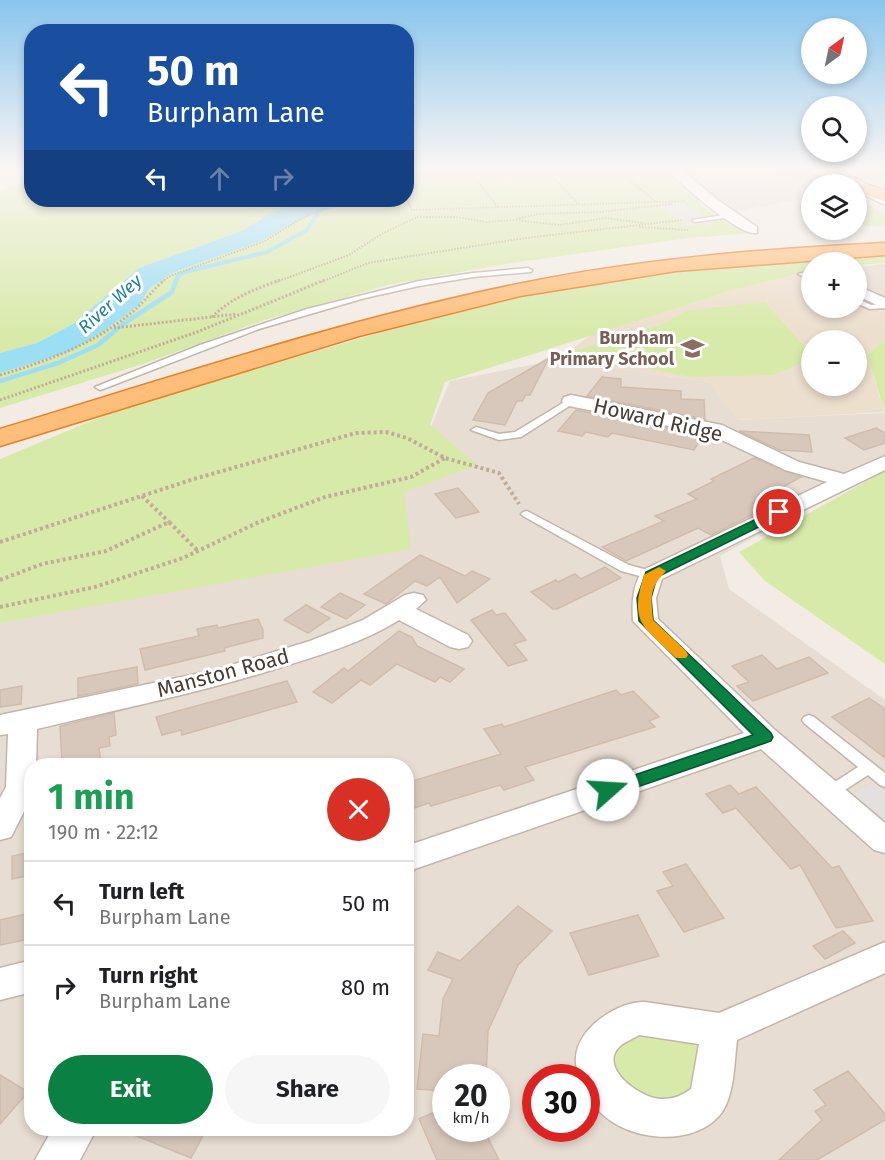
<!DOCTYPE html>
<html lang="en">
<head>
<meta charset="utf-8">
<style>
  body { margin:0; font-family:"Fira Sans",sans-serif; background:#f6f6f6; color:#202124; height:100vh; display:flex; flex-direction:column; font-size:22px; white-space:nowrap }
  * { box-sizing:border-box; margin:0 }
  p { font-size:20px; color:#757577 }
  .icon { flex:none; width:33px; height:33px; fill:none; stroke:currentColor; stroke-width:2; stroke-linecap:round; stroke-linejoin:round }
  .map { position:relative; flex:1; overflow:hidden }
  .drawer { position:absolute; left:24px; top:758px; width:390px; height:378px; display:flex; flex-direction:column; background:#fff; border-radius:24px; box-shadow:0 3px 9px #0003 }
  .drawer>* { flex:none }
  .guide { position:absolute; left:24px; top:24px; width:390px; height:183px; border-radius:24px; box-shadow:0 3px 9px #0003; background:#1a4fa0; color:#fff; overflow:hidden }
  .needle { width:39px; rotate:33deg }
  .controls { position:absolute; left:801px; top:18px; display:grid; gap:12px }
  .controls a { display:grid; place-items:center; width:66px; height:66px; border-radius:50%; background:#fff; box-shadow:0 3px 9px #0003; font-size:30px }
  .speed { position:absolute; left:432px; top:1064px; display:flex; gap:12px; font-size:30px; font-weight:700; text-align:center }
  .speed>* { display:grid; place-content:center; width:78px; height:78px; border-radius:50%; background:#fff; box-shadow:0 3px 9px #0003; line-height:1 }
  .speed small { font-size:15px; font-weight:400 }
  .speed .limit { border:9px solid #d22; background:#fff; color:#111 }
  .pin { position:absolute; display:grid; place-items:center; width:51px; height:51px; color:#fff; margin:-26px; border:3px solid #fff; border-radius:50%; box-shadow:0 2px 6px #0007 }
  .me { position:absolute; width:66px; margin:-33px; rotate:71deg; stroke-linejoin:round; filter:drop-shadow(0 0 4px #0008) }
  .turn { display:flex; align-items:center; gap:21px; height:126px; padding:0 24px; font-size:27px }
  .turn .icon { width:78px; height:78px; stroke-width:2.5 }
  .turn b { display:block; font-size:42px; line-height:51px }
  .lanes { display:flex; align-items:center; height:57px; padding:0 24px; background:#0003; justify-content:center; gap:30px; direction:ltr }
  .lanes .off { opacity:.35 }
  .round { display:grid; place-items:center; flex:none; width:63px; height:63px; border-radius:32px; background:#f6f6f6 }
  .summary { display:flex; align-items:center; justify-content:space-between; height:102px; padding:0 24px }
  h1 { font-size:36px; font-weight:700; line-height:45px; color:#1e9e55 }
  .cta { display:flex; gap:12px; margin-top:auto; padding:12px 24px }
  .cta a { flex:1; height:69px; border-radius:36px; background:#0b8043; color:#fff; font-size:24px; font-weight:700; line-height:69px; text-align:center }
  .cta a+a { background:#f6f6f6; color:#202124 }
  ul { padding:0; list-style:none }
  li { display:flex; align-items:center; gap:18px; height:84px; padding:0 24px; border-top:2px solid #e0e0e0 }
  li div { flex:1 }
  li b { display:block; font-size:22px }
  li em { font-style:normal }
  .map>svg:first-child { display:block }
  .residential { fill:#e8ddd2; fill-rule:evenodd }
  .education { fill:#eddfcd; fill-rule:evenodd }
  .green { fill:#d8eaaa }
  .parking { fill:#e4e0dd }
  .water { fill:#9cdff4 }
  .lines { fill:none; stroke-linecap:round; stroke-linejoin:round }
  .stream-far1 { stroke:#9cdff4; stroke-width:4 }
  .stream { stroke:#9cdff4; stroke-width:4.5 }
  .building { fill:#d8c8bc; stroke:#d1bcac; stroke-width:1.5 }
  .service-casing { stroke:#c2b5a9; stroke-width:3 }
  .minor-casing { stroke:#c2b5a9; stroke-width:3 }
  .tertiary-casing { stroke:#c2b5a9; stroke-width:3 }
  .trunk-casing { stroke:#e6812b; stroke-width:3 }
  .path-far2 { stroke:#c2ab97; stroke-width:2; stroke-dasharray:1.5 1.5; stroke-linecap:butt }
  .path-far1 { stroke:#c2ab97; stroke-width:3; stroke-dasharray:2 2; stroke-linecap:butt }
  .path { stroke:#c2ab97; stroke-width:4; stroke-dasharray:3 3; stroke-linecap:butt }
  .service { fill:#fff; fill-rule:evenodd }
  .minor { fill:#fff; fill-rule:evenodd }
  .tertiary { fill:#fff; fill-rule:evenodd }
  .trunk { fill:#ffbe7a; fill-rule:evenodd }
  .route { fill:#0b8043; stroke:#07532c; stroke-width:1.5 }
  .slow { fill:#f59e0b }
  .labels { text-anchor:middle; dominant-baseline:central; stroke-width:6; stroke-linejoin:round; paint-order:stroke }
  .far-water-label { font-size:18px; font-style:italic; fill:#24809e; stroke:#fff }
  .far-education-label { font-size:18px; font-weight:bold; fill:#785e54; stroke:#fff; text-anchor:end }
  .street-label { font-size:21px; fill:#463c34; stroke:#fff }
</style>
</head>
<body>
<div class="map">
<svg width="885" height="1160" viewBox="0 0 885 1160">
  <rect width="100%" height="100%" fill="#f3ece4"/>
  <path class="residential" d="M677,168H775L811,191V197L737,211Z
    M885,264V299L857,284L856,267Z
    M556,360L709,382L738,420L885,413V466L720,556L729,589L885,700V1160H0V623L107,603L404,492L450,381ZM32,765H406V1128H32ZM446,1077H496V1128H446ZM536,1077H586V1128H536Z"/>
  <path class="education" d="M808,272L811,274L812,308H856L857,297L885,311V340L867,354L884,412L737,420L709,382L556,360L591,335L730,291ZM812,340H856V386H812Z"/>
  <path class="green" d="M407,168H662L704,201L698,202C708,209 723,224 735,227C742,229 746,228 753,233L688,238L512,263L392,284L264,320L143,364L0,408V373L69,352L142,303L150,288L172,273L261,241L303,216L312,215L345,200H406Z
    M775,168H806L834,184H812L811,191Z
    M831,168H885V186H869Z
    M31,179L32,200H302L267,215L244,230L139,268L73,324L37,343L0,353V191Z
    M856,198L885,215V226H865L857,221Z
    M885,255V263L857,265L856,262H812L811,271L730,291L445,382L430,425L478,465L404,492L411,549L0,623V459L120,409L416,322L550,289L650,274L771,261Z
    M765,302L811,354V359L773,375L690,377L570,352L661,325L686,311Z
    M885,340V413L867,354Z
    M885,471V664L765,581L739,552Z
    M659,1036L702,1043L691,1090L666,1112L615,1086L613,1048L635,1039Z"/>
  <path class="parking" d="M684,204L713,224L688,226L659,206Z
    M873,783L885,792V820L853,794Z"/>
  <path class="water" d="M302,200H337L261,241L172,273L150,288L140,304L105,330L69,352L0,373V353L37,343L73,324L139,268L244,230L267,215Z"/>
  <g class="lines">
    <path class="stream-far1" d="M176,282L178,276L185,272L267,252L307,230L319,211L349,200"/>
    <path class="stream" d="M0,381L58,363L98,345L123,324L172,292L176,280"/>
  </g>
  <path class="building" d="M549,358L530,395H526L522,401H517L505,425L473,420L488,393Z
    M602,377L621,379V387L681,391V399L704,400L705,419L587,396Z
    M576,410L703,435L694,450L612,433L608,437L586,432L582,436L558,431Z
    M876,428L885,433V443L864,450L845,438Z
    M739,431L809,435L812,452L780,450Z
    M754,458L801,477L753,503L764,509L711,535L698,528L626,561L602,547L664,521L655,516L697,499L688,494L714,481L711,479Z
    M458,488L479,512L456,518L435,494Z
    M420,555L465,576L472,571L490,579L457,603L440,577L427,586L415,581L386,604L364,594Z
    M605,567L621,578L557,609H553L531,592L556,580L558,582L575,574L581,579Z
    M340,593L365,605L346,619L321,607Z
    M306,605L330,618L308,633L284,620Z
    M492,610L496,615L505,613L526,640L514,644L527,660L508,666L471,620Z
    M258,619L263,630V638L224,648L225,651L145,670L140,649L199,636L197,629L217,625L218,628Z
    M399,631L412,637L417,646L464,669L450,682L440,677L435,682L397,664L370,685L361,680L332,703L313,692L344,668L348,671Z
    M762,655L777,669L809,657L828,673L753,701L737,686L749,682L732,666Z
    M137,667L138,684L78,696V678Z
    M287,681L297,702L182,735L181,730L162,735L156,717Z
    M22,686L21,704L0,707V690Z
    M616,690L621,695L633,691L659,717L649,721L655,727L525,767L534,780L504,790L500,785L431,806L429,803L406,811V783L501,754L484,729L502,724L504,727Z
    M869,698L885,709V758L832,717Z
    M114,713L116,735L109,737L110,746L99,748L101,765H62L60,726Z
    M730,785L739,794L756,787L832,868L839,866L873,921L836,928L800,865L791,869L736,808L723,813L706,794Z
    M32,852V875L12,879V856Z
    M686,864L724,918L684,932L657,891L673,886L663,872Z
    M518,906L552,931L518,965L488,1031L486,1077H446V1091L417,1089L423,1034L439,1036L443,999L453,979L428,970L438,952L460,961Z
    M30,913V939L0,945V920Z
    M638,915L659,956L589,975L570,933Z
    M843,931L855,943L825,959L813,946Z
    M848,1071L885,1114V1120L817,1160H779L822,1120L815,1111L826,1105L814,1090Z
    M0,1075L28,1092L0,1124Z
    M446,1107V1128H483L499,1160H437L419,1119Z
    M117,1128H207L191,1158Z"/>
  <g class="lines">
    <defs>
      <path id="service" d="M730,214L733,216L732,217L695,222L692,220Z
        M528,268L532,270L531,272L473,277L419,286L365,298L259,329L103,389L100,390L95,387L200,345L307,309L419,281L473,273Z
        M812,271V280L798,274Z
        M856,298L871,305L885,304V308L870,309L856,303Z
        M571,398L574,399V403L521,437L499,440L471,430L476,427L499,434L515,432Z
        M527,511L629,565L655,572L657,575L651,579L621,571L523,516L521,514L523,512Z
        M809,715L814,717L885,773V787L880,785L868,775L834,797L829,799L824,797L821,793L824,789L858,767L804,723L802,720L804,717Z"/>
      <path id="minor" d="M666,168H679L718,200L757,227V233C740,237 678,182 666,168Z
        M856,285L885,298V309L856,295Z
        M571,395L722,425L799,462L844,474L885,456V470L662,579L656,598L658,619L775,730L885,823V853L874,850L761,749L406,872V846L744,733L633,621C632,603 632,586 643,570L827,482L785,470L709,434L564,405L562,401L564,397Z
        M414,593L423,595L426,600L416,609L468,635L472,641L468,647L459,649L450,647L399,620C364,642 324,654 285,666C203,692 120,709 37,729L36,765H32V796L11,837L0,840V798L6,787L8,734L0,735V715L215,670L310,641L363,620L405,595Z
        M885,942V973L737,1040C734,1063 735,1098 719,1116C687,1152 608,1139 588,1095C585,1090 586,1083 586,1077H578C578,1071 575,1064 576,1058C577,1028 618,1001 645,1002L719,1013ZM639,1035L699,1044L691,1089C681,1096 674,1099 661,1099C642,1099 598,1069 619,1047C624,1042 633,1039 639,1035Z
        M32,960V992L0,1000V968Z
        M53,1128H97L80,1160H35Z"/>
      <path id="tertiary" d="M817,168H836L885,194V205L856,191V184H844Z"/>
      <path id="trunk" d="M865,184L885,190V201L859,193L856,189L859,185Z
        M885,243V255L676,271L520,296L359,336L0,446V429C172,377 342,320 518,284C639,259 762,249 885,243Z"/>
    </defs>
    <use href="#service" class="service-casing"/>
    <use href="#minor" class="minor-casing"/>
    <use href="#tertiary" class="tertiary-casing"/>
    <use href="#trunk" class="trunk-casing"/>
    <path class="path-far2" d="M467,168L498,207
      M543,168L579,204
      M615,168L656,202
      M406,172L409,168
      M406,198L412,210L686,201
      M516,219L538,214L600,212L672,204
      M639,227L688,230
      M162,282L170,276L265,241L299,220L342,200
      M276,282L349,255L383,233L418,217H456L486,222L515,220L559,225L605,218L644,223
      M321,282L368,263L525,238L683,220"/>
    <path class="path-far1" d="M212,317C231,298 255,289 280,280
      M114,328L237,314
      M0,375C47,361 92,345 131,313C143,303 152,291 164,280
      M0,400L197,332L325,280"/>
    <path class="path" d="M142,496L169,522
      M0,542L194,479L356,433L386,432L407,438L445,458L499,473L519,504
      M0,580L42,564L106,551L169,522L198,551
      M0,607L95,587L183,558L259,522L325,497L411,477L445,458"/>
    <use href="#service" class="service"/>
    <use href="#minor" class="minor"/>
    <use href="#tertiary" class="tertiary"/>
    <use href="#trunk" class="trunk"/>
  </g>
  <linearGradient id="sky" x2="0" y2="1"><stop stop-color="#89c5ed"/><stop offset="0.51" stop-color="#faf6f3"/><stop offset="1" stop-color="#faf6f3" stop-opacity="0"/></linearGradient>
  <rect width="885" height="331" fill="url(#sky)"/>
  <path class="route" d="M779,508L785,512L783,515L657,577L651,598L653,620L771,733L773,737L771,741L614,795H602L599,790L602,786L753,735L639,621L637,598L646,572Z"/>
  <path class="slow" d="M659,567L666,571C649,589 651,595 653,620L686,651L688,655L686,658H676C643,626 629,623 644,575Z"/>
  <defs>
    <symbol id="school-bare" viewBox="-9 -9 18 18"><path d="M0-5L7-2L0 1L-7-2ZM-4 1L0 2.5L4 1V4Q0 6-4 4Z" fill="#8d6e63" stroke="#fff" stroke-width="2.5" paint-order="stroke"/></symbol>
  </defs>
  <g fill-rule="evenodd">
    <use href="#school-bare" x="676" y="332" width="33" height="33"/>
  </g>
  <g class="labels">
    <g class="far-water-label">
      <text transform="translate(110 304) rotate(-42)">River Wey</text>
    </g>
    <g class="far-education-label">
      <text x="674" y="338">Burpham<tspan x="674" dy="21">Primary School</tspan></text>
    </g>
    <g class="street-label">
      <text transform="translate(658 420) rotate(13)">Howard Ridge</text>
      <text transform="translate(223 673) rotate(-15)">Manston Road</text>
    </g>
  </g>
</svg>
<div class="controls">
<a><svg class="needle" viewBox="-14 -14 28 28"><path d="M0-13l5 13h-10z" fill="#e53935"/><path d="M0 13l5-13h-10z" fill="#757577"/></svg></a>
<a><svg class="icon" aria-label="search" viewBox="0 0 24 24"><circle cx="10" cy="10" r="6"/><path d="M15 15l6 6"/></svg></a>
<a><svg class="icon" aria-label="layers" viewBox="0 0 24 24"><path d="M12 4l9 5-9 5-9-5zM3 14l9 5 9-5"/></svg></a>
<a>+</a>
<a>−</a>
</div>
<div class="speed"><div>20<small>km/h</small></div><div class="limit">30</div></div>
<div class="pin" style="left:779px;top:512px;background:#d93025"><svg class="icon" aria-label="arrive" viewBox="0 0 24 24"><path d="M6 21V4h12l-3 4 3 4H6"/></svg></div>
<svg class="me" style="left:608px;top:790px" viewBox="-20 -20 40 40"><circle r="19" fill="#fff"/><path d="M0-13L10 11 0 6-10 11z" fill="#0b8043"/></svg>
<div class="guide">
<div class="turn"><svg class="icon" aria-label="left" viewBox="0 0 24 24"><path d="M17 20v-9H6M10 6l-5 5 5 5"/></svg><div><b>50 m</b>Burpham Lane</div></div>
<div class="lanes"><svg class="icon" aria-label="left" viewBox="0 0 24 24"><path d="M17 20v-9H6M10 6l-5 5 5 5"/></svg><svg class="icon off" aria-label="ahead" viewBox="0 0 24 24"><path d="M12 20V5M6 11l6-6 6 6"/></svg><svg class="icon off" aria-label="right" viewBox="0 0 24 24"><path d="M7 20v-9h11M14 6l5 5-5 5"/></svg></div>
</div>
<section class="drawer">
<div class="summary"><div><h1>1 min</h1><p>190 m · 22:12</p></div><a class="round" style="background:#d93025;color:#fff"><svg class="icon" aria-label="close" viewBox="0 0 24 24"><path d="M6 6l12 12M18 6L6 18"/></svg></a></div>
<ul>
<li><svg class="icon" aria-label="left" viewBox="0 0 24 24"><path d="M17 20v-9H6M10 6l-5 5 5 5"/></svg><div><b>Turn left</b><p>Burpham Lane</p></div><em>50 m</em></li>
<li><svg class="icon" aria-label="right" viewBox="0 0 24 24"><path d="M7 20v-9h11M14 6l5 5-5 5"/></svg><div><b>Turn right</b><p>Burpham Lane</p></div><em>80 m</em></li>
</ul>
<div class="cta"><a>Exit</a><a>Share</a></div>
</section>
</div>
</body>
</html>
